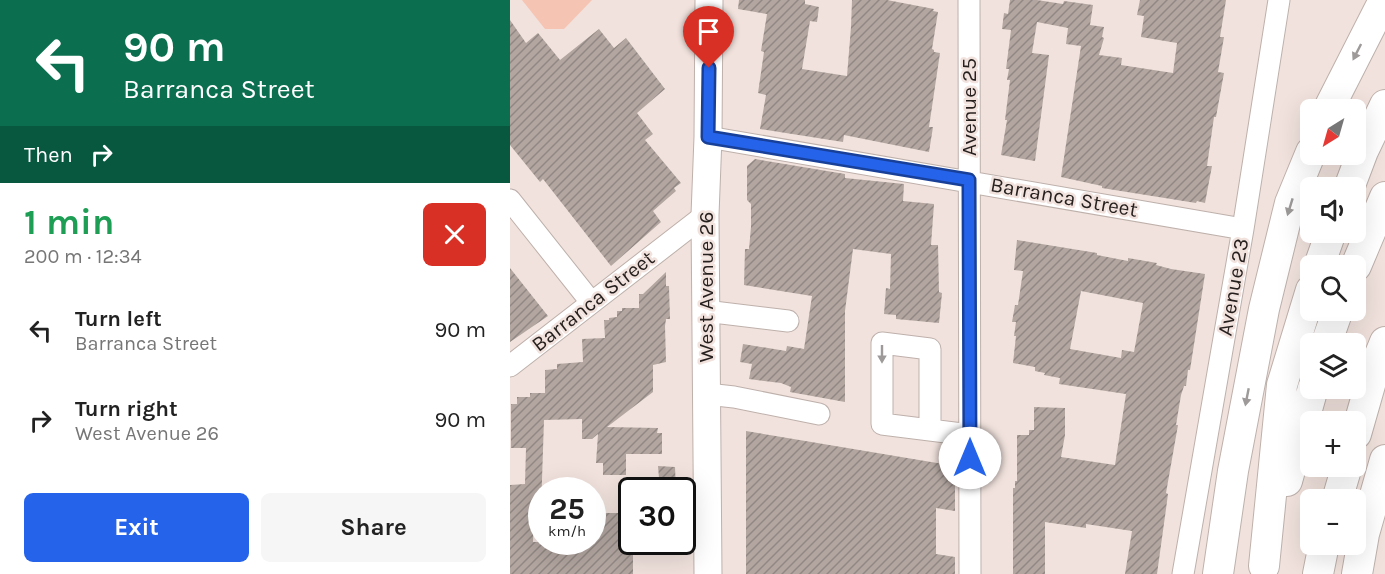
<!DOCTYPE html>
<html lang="en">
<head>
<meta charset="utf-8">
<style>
  body { margin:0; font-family:Karla,sans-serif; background:#f6f6f6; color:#222; height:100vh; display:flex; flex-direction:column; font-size:22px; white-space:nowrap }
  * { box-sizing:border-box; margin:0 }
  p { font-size:20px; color:#767676 }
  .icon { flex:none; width:33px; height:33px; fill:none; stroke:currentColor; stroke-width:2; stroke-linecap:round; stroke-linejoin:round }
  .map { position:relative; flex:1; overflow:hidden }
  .side { display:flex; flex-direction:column; background:#fff; width:510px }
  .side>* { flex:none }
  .hud { background:#0b6e4f; color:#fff; overflow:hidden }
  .needle { width:39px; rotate:217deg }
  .fabs { position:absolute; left:790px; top:99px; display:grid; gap:12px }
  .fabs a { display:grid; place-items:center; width:66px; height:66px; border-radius:9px; background:#fff; box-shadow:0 6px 24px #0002; font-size:30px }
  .speed { position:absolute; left:18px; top:477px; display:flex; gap:12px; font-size:30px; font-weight:700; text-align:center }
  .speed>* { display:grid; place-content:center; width:78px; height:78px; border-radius:50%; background:#fff; box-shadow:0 6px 24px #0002; line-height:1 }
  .speed small { font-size:15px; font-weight:400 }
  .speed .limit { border:3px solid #111; border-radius:9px; background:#fff; color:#111 }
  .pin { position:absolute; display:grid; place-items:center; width:51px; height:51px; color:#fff; margin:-62px -26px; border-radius:50% 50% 50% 0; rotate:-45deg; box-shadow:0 0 6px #0007 }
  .pin .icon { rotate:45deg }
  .me { position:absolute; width:66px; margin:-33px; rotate:0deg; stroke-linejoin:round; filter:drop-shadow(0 0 4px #0008) }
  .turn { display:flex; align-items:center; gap:21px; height:126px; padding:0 24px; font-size:27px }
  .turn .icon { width:78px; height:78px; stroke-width:2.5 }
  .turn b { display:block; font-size:42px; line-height:51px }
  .then { display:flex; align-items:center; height:57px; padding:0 24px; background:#0003; gap:12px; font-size:22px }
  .round { display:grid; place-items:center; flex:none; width:63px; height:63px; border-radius:9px; background:#f6f6f6 }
  .head { display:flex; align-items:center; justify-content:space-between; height:102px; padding:0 24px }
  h1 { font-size:36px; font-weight:700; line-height:45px; color:#1e9e55 }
  .cta { display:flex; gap:12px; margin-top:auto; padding:12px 24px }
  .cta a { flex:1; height:69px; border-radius:9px; background:#2563eb; color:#fff; font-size:24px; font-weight:700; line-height:69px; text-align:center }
  .cta a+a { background:#f6f6f6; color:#222 }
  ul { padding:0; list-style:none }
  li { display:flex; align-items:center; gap:18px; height:90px; padding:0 24px }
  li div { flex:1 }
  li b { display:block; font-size:22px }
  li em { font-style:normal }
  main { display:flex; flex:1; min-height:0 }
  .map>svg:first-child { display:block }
  .park { fill:#f6c4b2 }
  .building { fill:url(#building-hatch); fill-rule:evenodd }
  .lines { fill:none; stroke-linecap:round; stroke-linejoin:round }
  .minor-casing { stroke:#beb0ab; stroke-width:23 }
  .major-casing { stroke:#beb0ab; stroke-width:29 }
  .highway-casing { stroke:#beb0ab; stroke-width:32 }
  .minor { stroke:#fff; stroke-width:21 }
  .major { stroke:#fff; stroke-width:27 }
  .highway { stroke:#fff; stroke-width:30 }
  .oneway { fill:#9d9a99 }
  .route-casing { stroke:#184099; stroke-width:15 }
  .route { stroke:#2563eb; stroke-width:10 }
  .labels { text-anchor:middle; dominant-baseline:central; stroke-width:5; stroke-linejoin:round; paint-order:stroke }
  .street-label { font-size:21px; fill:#251f1d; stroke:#f1e2dd }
</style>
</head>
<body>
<main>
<section class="side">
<div class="hud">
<div class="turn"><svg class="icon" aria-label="left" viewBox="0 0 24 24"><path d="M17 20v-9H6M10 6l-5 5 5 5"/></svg><div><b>90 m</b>Barranca Street</div></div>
<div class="then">Then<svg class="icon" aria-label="right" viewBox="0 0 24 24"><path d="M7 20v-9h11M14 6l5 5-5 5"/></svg></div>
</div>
<div class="head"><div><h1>1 min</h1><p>200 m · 12:34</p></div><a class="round" style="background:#d93025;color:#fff"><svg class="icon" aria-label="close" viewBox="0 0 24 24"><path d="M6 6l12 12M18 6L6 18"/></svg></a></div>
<ul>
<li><svg class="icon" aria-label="left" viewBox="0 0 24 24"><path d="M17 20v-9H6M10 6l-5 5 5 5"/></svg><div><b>Turn left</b><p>Barranca Street</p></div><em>90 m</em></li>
<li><svg class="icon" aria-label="right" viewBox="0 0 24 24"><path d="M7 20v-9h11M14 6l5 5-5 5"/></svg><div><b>Turn right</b><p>West Avenue 26</p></div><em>90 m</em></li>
</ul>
<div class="cta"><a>Exit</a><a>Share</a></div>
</section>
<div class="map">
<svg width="875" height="574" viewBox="0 0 875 574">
  <defs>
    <pattern id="building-hatch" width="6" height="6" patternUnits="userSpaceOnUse" patternTransform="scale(1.5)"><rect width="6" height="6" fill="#b3a6a1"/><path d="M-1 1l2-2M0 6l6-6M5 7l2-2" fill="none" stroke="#918783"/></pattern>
  </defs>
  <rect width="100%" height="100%" fill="#f1e2dd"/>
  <path class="park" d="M12,0H82L54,29H35Z"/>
  <path class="building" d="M229,0H295V4L309,7L307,22L300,21L292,69L337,76L341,27L342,0H377L424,9L423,11L428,12L422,49L424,50V52L430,53L419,127H423L419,152L334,135L333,142L250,129L256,95L248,93L254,52L251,51L257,14L228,9Z
    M500,0H527L553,4L554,1L583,5L580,25L594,27L592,37L594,38L589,55L612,58L611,65L663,73L667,43L631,37L634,16L627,15L630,0H716L710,37H714L708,72L714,73L706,117H704L697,166H702L695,203L687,201L686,203L592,188V186L551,177L571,46L556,44L558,28L527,22L522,53L539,55L525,161L491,155L497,120H495L500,80H497L499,69H496L501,30L492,29L494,13L498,14Z
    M0,20L16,43L28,33L50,60L89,29L104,48L116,38L155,89L127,113L143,134L135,140L171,183L164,188L166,191L143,211L151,222L101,266L33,179L30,182L0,145Z
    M245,159L335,174V178L394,184L393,201L424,204L421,245H428L429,292L432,293L429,323L386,319V315L374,314L376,288L380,289L381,254L343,249L335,311V402L280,392L281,387L271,383L239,379L242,364L230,362L233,344L276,351L277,346L294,349L302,296L234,285L235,249H239L241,227V204L237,200V166Z
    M507,240L587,253V255L618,261V258L647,263L646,265L661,269L695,274L680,370H678L676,386H674L671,395L666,425H668L656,493L658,494L656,509L647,574H615L622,531L576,524V528L535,522V574H503V488H505V481H507V435H519V430H524V407L555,408V435L551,457L605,465L616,394L549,384L550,378L534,375L535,373L525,371V367L503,363L506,336H504L506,322H502L505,305H508L513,271L504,270ZM571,291L633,303L624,352L612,350L611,358L560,349Z
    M0,268L38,316L0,342Z
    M156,272V286H159L160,319H156L155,326L156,362L143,365V392L97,427L148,428L147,433H152V454H116V475H93V463H86L88,434L82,439H72V419L34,420L31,510H24L23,542H82V513H117V550H123V574H0V485L15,484L16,448H1V404H7V397H20V393H35V370L47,369V364L73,362L72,339L95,338L94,320H99V318L107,317V311H112V308H129V294H133Z
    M236,431L445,466V511L426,508V554L445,557V574H236Z
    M148,466L165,467L166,490H150Z"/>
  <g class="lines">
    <defs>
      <path id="minor" d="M459,0L460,574
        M198,137L733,229
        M0,200L81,302
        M195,311L278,321
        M0,366L195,215
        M197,394L224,397L309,414
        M420,430V349L372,343V424L460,435
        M673,574L733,229L769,0"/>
      <path id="major" d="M198,574L195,215L198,137L199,0"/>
      <path id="highway" d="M818,110L874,0
        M839,188L853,151L875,105
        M809,266L821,232
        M846,266L875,197
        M816,344L828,310
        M846,434L866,364L875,342
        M777,481L803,388
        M827,500L837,466
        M754,566L772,385L801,290
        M708,574L723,471L754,309L780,203L801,152
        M808,574L814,544
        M847,574L854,534L875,460"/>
    </defs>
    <use href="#minor" class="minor-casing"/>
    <use href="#major" class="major-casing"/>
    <use href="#highway" class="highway-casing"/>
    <use href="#minor" class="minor"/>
    <use href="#major" class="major"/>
    <use href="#highway" class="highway"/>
  </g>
  <defs><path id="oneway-solid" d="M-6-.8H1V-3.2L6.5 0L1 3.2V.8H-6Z" transform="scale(1.5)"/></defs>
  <g class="oneway">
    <use href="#oneway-solid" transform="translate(847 52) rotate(117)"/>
    <use href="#oneway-solid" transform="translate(780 207) rotate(107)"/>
    <use href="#oneway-solid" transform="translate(372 354) rotate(90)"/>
    <use href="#oneway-solid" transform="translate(737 397) rotate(101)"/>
  </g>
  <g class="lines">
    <defs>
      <path id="route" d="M199,68L198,137L459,180L460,458"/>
    </defs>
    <use href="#route" class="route-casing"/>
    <use href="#route" class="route"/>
  </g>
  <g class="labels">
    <g class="street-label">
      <text transform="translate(459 107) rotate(-90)">Avenue 25</text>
      <text transform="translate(554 197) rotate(10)">Barranca Street</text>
      <text transform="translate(196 287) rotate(-90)">West Avenue 26</text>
      <text transform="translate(723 287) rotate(-80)">Avenue 23</text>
      <text transform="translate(83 301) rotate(-38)">Barranca Street</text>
    </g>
  </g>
</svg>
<div class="fabs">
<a><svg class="needle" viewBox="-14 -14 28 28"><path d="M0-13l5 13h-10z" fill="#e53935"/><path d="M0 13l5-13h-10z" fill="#767676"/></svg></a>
<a><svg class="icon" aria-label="sound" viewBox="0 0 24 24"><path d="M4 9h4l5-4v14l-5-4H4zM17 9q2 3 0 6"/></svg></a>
<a><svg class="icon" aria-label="search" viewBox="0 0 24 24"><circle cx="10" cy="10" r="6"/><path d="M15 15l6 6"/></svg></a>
<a><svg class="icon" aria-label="layers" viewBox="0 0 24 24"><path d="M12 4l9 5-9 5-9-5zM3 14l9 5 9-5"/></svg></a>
<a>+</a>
<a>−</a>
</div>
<div class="speed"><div>25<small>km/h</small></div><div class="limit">30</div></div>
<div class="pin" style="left:199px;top:68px;background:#d93025"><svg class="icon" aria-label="arrive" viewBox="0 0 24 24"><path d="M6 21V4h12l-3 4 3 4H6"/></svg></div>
<svg class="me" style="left:460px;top:458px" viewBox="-20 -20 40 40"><circle r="19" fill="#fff"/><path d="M0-13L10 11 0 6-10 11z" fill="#2563eb"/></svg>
</div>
</main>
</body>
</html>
